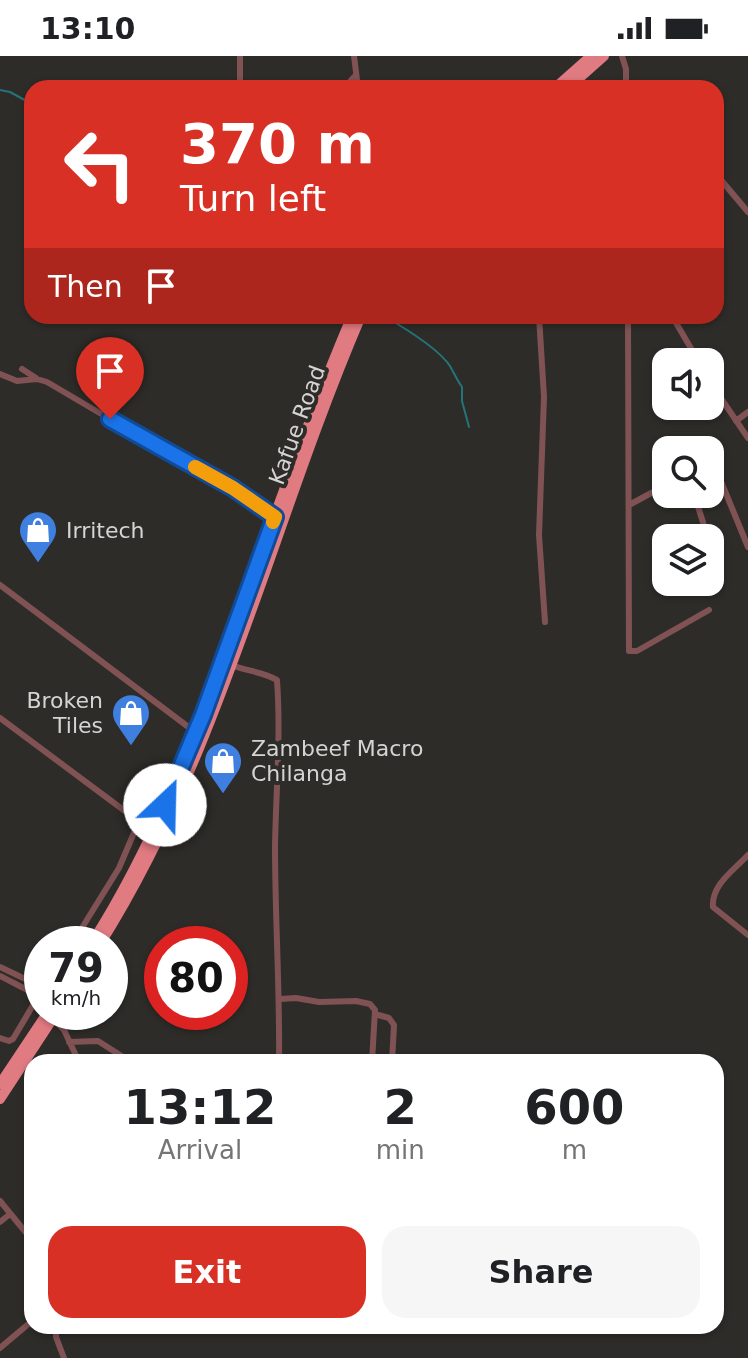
<!DOCTYPE html>
<html lang="en">
<head>
<meta charset="utf-8">
<style>
  body { margin:0; font-family:"DejaVu Sans",sans-serif; background:#f6f6f6; color:#202124; height:100vh; display:flex; flex-direction:column; font-size:30px; white-space:nowrap }
  * { box-sizing:border-box; margin:0 }
  p { font-size:26px; color:#757577 }
  .icon { flex:none; width:44px; height:44px; fill:none; stroke:currentColor; stroke-width:2; stroke-linecap:round; stroke-linejoin:round }
  .map { position:relative; flex:1; overflow:hidden }
  .side { position:absolute; left:24px; top:998px; width:700px; height:280px; display:flex; flex-direction:column; background:#fff; border-radius:24px; box-shadow:0 2px 6px #0004 }
  .side>* { flex:none }
  .guide { position:absolute; left:24px; top:24px; width:700px; height:244px; border-radius:24px; box-shadow:0 2px 6px #0004; background:#d93025; color:#fff; overflow:hidden }
  .controls { position:absolute; left:652px; top:292px; display:grid; gap:16px }
  .controls a { display:grid; place-items:center; width:72px; height:72px; border-radius:16px; background:#fff; box-shadow:0 2px 6px #0004; font-size:40px }
  .speed { position:absolute; left:24px; top:870px; display:flex; gap:16px; font-size:40px; font-weight:700; text-align:center }
  .speed>* { display:grid; place-content:center; width:104px; height:104px; border-radius:50%; background:#fff; box-shadow:0 2px 6px #0004; line-height:1 }
  .speed small { font-size:20px; font-weight:400 }
  .speed .limit { border:12px solid #d22; background:#fff; color:#111 }
  .pin { position:absolute; display:grid; place-items:center; width:68px; height:68px; color:#fff; margin:-82px -34px; border-radius:50% 50% 50% 0; rotate:-45deg; box-shadow:0 0 8px #0007 }
  .pin .icon { rotate:45deg }
  .me { position:absolute; width:88px; margin:-44px; rotate:24deg; stroke-linejoin:round; filter:drop-shadow(0 0 6px #0008) }
  .turn { display:flex; align-items:center; gap:28px; height:168px; padding:0 24px; font-size:36px }
  .turn .icon { width:104px; height:104px; stroke-width:2.5 }
  .turn b { display:block; font-size:56px; line-height:68px }
  .then { display:flex; align-items:center; height:76px; padding:0 24px; background:#0003; gap:16px; font-size:30px }
  .eta { display:flex; justify-content:space-evenly; align-items:center; height:136px; text-align:center }
  .eta b { font-size:48px; font-weight:700; line-height:56px }
  .button { display:flex; gap:16px; margin-top:auto; padding:16px 24px }
  .button a { flex:1; height:92px; border-radius:24px; background:#d93025; color:#fff; font-size:32px; font-weight:700; line-height:92px; text-align:center }
  .button a+a { background:#f6f6f6; color:#202124 }
  .status { display:flex; justify-content:space-between; align-items:center; height:56px; padding:0 40px; background:#fff; direction:ltr }
  .status svg { height:22px; fill:currentColor }
  .map>svg:first-child { display:block }
  .lines { fill:none; stroke-linecap:round; stroke-linejoin:round }
  .stream { stroke:#237579; stroke-width:2 }
  .minor { stroke:#805254; stroke-width:6 }
  .trunk { stroke:#e17b82; stroke-width:10 }
  .route-casing { stroke:#114b97; stroke-width:20 }
  .route { stroke:#1a73e8; stroke-width:14 }
  .slow { stroke:#f59e0b; stroke-width:14 }
  .labels { text-anchor:middle; dominant-baseline:central; stroke-width:8; stroke-linejoin:round; paint-order:stroke }
  .street-label { font-size:22px; fill:#d5d4d3; stroke:#2d2c29 }
  .poi-label { font-size:22px; fill:#d5d4d3; stroke:#2d2c29; text-anchor:start }
</style>
</head>
<body>
<div class="status"><b>13:10</b><svg viewBox="0 0 49 12"><path d="M0 12V9h3v3zM5 12V6h3v6zM10 12V3h3v9zM15 12V0h3v12zM26 1h20v11H26zM47 4h2v5h-2z"/></svg></div>
<div class="map">
<svg width="748" height="1302" viewBox="0 0 748 1302">
  <rect width="100%" height="100%" fill="#2d2c29"/>
  <g class="lines">
    <path class="stream" d="M0,34L10,36L32,48
      M384,260C403,271 438,292 450,310C454,317 457,324 462,331V345L469,371"/>
    <path class="minor" d="M354,0L358,32
      M622,0L626,13V32
      M240,32V0
      M344,32L355,20
      M716,118L748,156
      M539,260L544,341L539,479L545,566
      M628,260L629,595H637L709,554
      M672,260L699,306
      M22,313L36,322
      M0,318L17,325L37,323L47,326L132,376L233,432L275,461
      M710,326L748,382
      M736,365L748,356
      M713,406L748,491
      M694,438L708,482
      M629,449L666,429
      M710,489L711,493
      M0,529L195,676
      M231,609C246,615 264,616 277,624C281,679 276,735 275,790C275,862 280,934 279,1006
      M0,662L153,776
      M748,799C734,814 711,829 713,851L748,879
      M72,888L119,812L139,765
      M0,911L42,931
      M0,920L39,940
      M280,943L296,942L319,946L356,945L370,948L375,954L372,1006
      M375,958L389,962L394,969L392,1006
      M53,963L64,974L79,1006
      M0,982L9,985L13,983L42,934
      M69,986L98,985L131,1006
      M0,1145L32,1184
      M0,1166L10,1158
      M56,1270V1281L64,1302
      M0,1292L32,1265"/>
    <path class="trunk" d="M555,32L591,0
      M568,32L604,0
      M91,888C155,788 196,678 236,567C273,465 309,361 352,260
      M100,888C221,696 272,467 361,260
      M0,1028L48,956
      M0,1043L57,956"/>
  </g>
  <g class="lines">
    <defs>
      <path id="route" d="M110,363L233,432L275,461L203,659L165,749"/>
    </defs>
    <use href="#route" class="route-casing"/>
    <use href="#route" class="route"/>
    <path class="slow" d="M195,411L233,432L275,461L273,466"/>
  </g>
  <defs>
    <symbol id="shop-pin" viewBox="-11 -11 22 30"><path d="M0 17L-7.5 6A9.5 9.5 0 1 1 7.5 6Z" fill="#3f7fe0" stroke="#2d2c29"/><path d="M-5-2.5h2.3a2.7 3.5 0 0 1 5.4 0H5L5.5 6h-11ZM-1.5-2.5h3a1.5 2.3 0 0 0-3 0Z" fill="#fff"/></symbol>
  </defs>
  <g fill-rule="evenodd">
    <use href="#shop-pin" x="16" y="452" width="44" height="60"/>
    <use href="#shop-pin" x="109" y="635" width="44" height="60"/>
    <use href="#shop-pin" x="201" y="683" width="44" height="60"/>
  </g>
  <g class="labels">
    <g class="street-label">
      <text transform="translate(297 369) rotate(-70)">Kafue Road</text>
    </g>
    <g class="poi-label">
      <text x="66" y="474">Irritech</text>
      <text x="103" y="644" text-anchor="end">Broken<tspan x="103" dy="25">Tiles</tspan></text>
      <text x="251" y="692">Zambeef Macro<tspan x="251" dy="25">Chilanga</tspan></text>
    </g>
  </g>
</svg>
<div class="controls">
<a><svg class="icon" aria-label="sound" viewBox="0 0 24 24"><path d="M4 9h4l5-4v14l-5-4H4zM17 9q2 3 0 6"/></svg></a>
<a><svg class="icon" aria-label="search" viewBox="0 0 24 24"><circle cx="10" cy="10" r="6"/><path d="M15 15l6 6"/></svg></a>
<a><svg class="icon" aria-label="layers" viewBox="0 0 24 24"><path d="M12 4l9 5-9 5-9-5zM3 14l9 5 9-5"/></svg></a>
</div>
<div class="speed"><div>79<small>km/h</small></div><div class="limit">80</div></div>
<div class="pin" style="left:110px;top:363px;background:#d93025"><svg class="icon" aria-label="arrive" viewBox="0 0 24 24"><path d="M6 21V4h12l-3 4 3 4H6"/></svg></div>
<svg class="me" style="left:165px;top:749px" viewBox="-20 -20 40 40"><circle r="19" fill="#fff"/><path d="M0-13L10 11 0 6-10 11z" fill="#1a73e8"/></svg>
<div class="guide">
<div class="turn"><svg class="icon" aria-label="left" viewBox="0 0 24 24"><path d="M17 20v-9H6M10 6l-5 5 5 5"/></svg><div><b>370 m</b>Turn left</div></div>
<div class="then">Then<svg class="icon" aria-label="arrive" viewBox="0 0 24 24"><path d="M6 21V4h12l-3 4 3 4H6"/></svg></div>
</div>
<section class="side">
<div class="eta">
<div><b>13:12</b><p>Arrival</p></div>
<div><b>2</b><p>min</p></div>
<div><b>600</b><p>m</p></div>
</div>
<div class="button"><a>Exit</a><a>Share</a></div>
</section>
</div>
</body>
</html>
